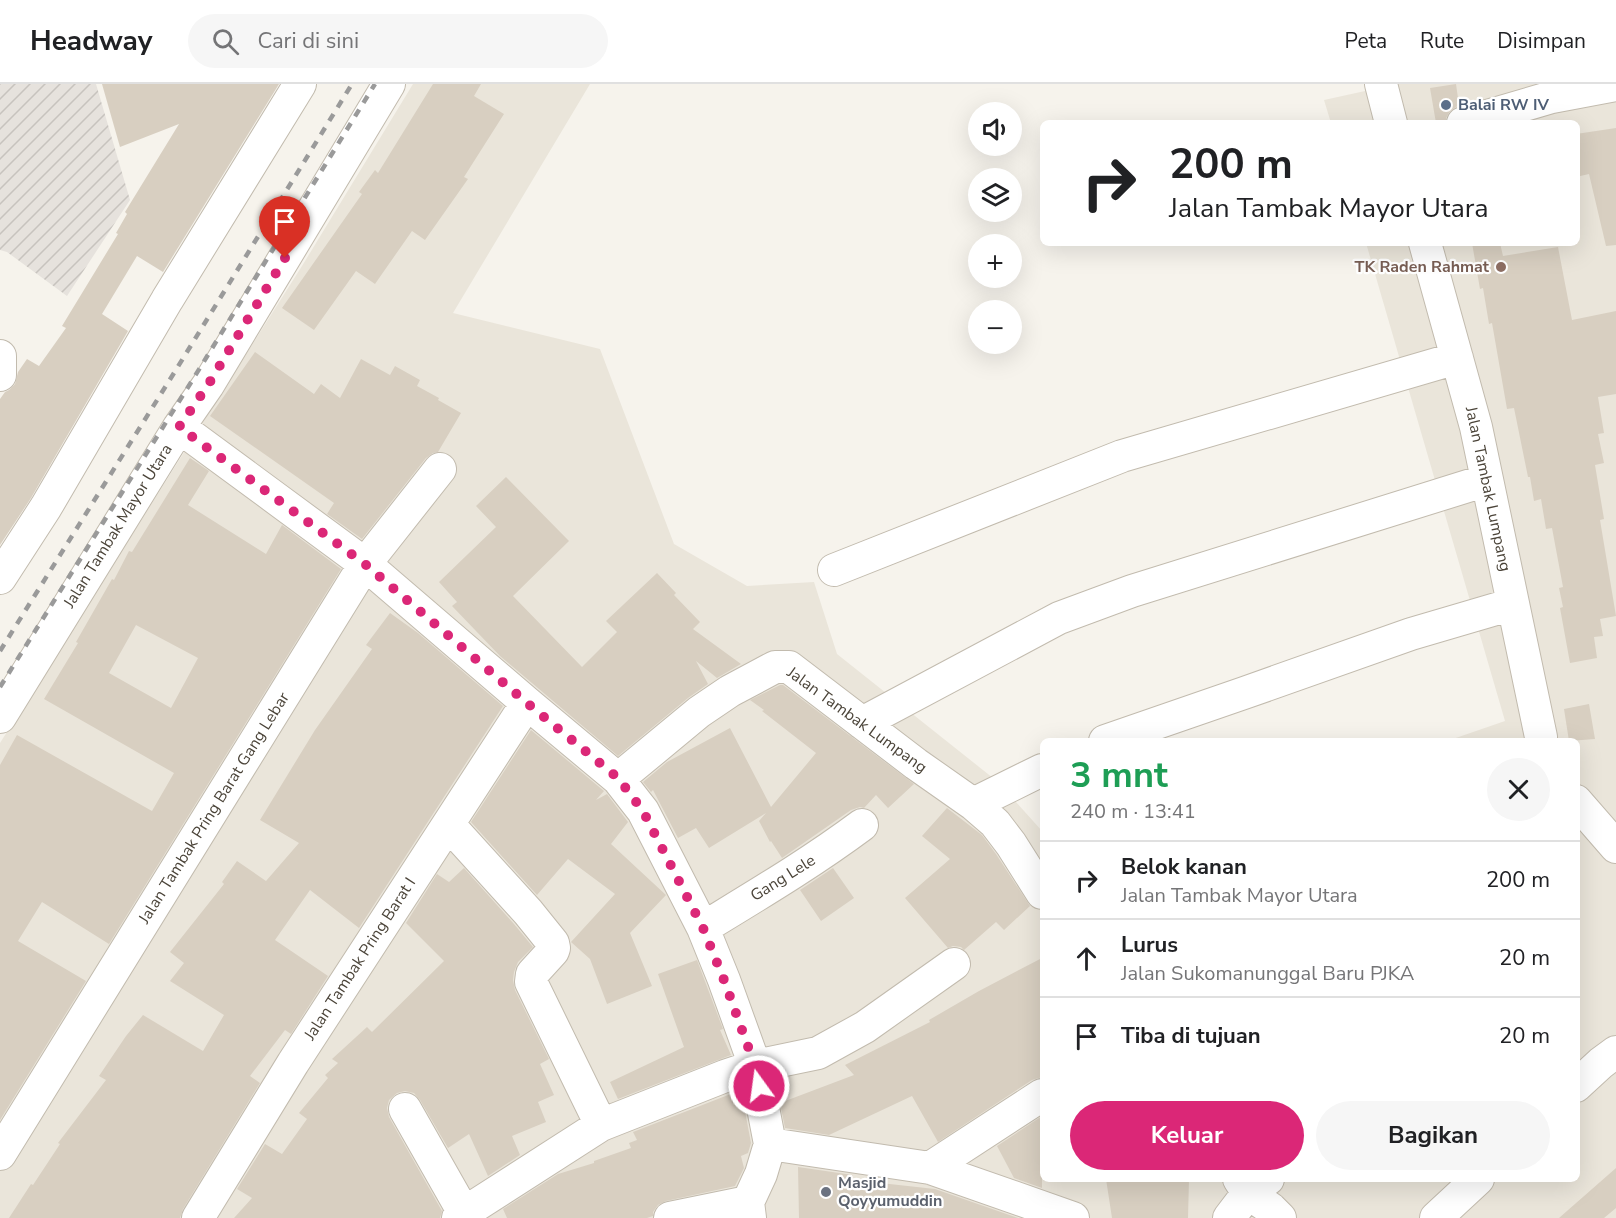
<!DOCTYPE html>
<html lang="id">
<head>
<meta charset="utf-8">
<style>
  body { margin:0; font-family:"Nunito Sans",sans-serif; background:#f6f6f6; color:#202124; height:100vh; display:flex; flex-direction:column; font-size:22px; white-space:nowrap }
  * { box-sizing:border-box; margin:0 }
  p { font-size:20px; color:#757577 }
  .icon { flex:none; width:33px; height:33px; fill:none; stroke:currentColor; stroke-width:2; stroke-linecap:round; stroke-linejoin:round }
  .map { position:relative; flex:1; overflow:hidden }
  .drawer { position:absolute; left:1040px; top:654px; width:540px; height:444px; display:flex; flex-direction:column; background:#fff; border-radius:9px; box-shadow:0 6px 24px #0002 }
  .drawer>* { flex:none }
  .guide { position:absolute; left:1040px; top:36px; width:540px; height:126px; border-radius:9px; box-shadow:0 6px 24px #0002; background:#fff; color:#202124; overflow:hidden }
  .tools { position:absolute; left:968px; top:18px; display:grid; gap:12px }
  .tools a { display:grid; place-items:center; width:54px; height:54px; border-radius:50%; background:#fff; box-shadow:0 6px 24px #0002; font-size:30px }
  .pin { position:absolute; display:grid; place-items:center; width:51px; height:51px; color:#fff; margin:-62px -26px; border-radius:50% 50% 50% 0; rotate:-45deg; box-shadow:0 0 6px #0007 }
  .pin .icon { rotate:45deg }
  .me { position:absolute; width:66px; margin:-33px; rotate:346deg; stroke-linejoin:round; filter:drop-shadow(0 0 4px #0008) }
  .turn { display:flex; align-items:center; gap:21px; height:126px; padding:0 30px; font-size:27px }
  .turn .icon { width:78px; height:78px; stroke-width:2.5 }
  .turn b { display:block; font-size:42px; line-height:51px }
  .round { display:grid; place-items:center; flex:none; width:63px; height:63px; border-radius:32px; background:#f6f6f6 }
  .overview { display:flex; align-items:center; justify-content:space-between; height:102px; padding:0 30px }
  h1 { font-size:36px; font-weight:700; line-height:45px; color:#1e9e55 }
  .primary-button { display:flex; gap:12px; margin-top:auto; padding:12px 30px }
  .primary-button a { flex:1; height:69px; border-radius:36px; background:#db2777; color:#fff; font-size:24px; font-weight:700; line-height:69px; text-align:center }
  .primary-button a+a { background:#f6f6f6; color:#202124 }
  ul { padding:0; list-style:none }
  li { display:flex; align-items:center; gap:18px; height:78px; padding:0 30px; border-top:2px solid #e0e0e0 }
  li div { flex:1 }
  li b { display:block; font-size:22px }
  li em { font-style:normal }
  header { display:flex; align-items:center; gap:36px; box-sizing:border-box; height:84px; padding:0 30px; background:#fff; border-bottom:2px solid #e0e0e0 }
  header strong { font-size:28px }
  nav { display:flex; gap:33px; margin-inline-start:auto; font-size:21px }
  .search { width:420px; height:54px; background:#f6f6f6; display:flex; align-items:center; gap:15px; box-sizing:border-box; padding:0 21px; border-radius:33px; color:#757577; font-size:22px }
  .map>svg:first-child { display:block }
  .residential { fill:#eae5da }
  .industrial { fill:url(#industrial-furrows) }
  .building { fill:#d8cfc1; fill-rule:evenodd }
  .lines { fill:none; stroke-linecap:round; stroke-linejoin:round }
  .street-casing { stroke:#c2bbae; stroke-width:34 }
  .street { stroke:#fff; stroke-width:32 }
  .rail { stroke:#9a9a9a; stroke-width:4.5; stroke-dasharray:8 8; stroke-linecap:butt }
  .route { stroke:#db2777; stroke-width:10; stroke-dasharray:0 18 }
  .service-dot { fill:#5c6f8a; stroke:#fff; stroke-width:2 }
  .education-dot { fill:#8d6e63; stroke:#fff; stroke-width:2 }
  .worship-dot { fill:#6b7280; stroke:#fff; stroke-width:2 }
  .labels { text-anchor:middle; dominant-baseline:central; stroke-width:4.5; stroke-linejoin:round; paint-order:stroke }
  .service-label { font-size:16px; font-weight:bold; fill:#4e5e75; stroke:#fff; text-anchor:start }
  .education-label { font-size:16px; font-weight:bold; fill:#785e54; stroke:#fff; text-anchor:end }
  .street-label { font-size:16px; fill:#4b4439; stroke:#fff }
  .worship-label { font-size:16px; font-weight:bold; fill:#5b616d; stroke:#fff; text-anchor:start }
</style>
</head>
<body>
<header>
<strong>Headway</strong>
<div class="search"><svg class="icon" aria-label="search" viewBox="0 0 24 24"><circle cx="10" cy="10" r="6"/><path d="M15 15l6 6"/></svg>Cari di sini</div>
<nav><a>Peta</a><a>Rute</a><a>Disimpan</a></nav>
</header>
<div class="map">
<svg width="1616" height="1134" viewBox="0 0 1616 1134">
  <defs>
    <pattern id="industrial-furrows" width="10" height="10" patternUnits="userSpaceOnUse" patternTransform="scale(1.5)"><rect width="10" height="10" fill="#e6e2dd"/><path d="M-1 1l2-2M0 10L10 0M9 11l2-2" fill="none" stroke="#c7c3be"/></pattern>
  </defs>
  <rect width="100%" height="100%" fill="#f6f3ec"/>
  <path class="residential" d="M413,0H590L453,229L600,265L674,460L747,502L814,498L837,570L998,698L1042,747V1095H1576V657H1447L1505,637L1366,159H1576V39H1331L1324,16L1397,0H1616V1134H0V659L302,182Z"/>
  <path class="industrial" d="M0,0H96L130,116L67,212L7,168L0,166Z"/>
  <path class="building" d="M102,0H279L163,188L137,172L102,230L128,247L31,414L0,461V315L5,308L9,306L15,300L18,288L27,275L39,282L66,244L62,242L118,150L116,149L127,130L125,128L179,40L120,63Z
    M433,0H481L474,12L504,30L464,93L468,95L425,156L412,147L375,200L356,187L314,246L282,224L362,110L359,108L375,86L378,89Z
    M1456,0L1459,21L1450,27L1446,34V39H1436L1430,4Z
    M1616,44V161L1606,162L1589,90L1576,93V50Z
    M1472,159H1500L1503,172L1558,163L1572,236L1616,227V310L1598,313L1604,349L1598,350L1604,379L1595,381L1604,435L1600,436L1616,532L1600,535L1603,552L1594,553L1597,574L1570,579L1560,524L1563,523L1559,504L1563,503L1552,444L1546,445L1541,415L1534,417L1530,393H1528L1514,324L1507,325L1492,239L1489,240L1483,204L1480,205Z
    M255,268L314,310L321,300L340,314L361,275L390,291L395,282L420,296L417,302L439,314L438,316L461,329L438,368L433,369L426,374L362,455L327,430L334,419L210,332Z
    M190,374L209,387L188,421L266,470L282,441L341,485L109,860L42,818L18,857L86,897L0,1036V681L17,651L152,727L174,689L44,615L78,559L76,558L112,495L114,496L129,467L132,468ZM136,541L198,574L171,624L109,589Z
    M506,393L569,457L513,512L582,583L617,548L606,537L657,489L676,509L674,511L700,538L693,545L741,580L717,594L696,577L708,600L688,614L618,672L500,572L452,522L457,518L439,498L496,443L476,422Z
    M390,529L418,549L503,622L359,844L310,806L275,856L328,892L291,950L285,946L250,992L260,999L183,1125L180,1134H9L31,1100L33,1101L60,1060L58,1059L106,996L99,992L126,952L143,931L203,967L224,931L170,897L184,879L170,868L224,800L222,798L237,777L266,797L299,759L260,736L315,646L372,565L366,561Z
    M780,601H783L914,700L888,724L876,711L864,724L860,723L851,726L782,774L771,757L770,758L759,737L766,729L709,764L696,744L678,754L653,706L651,708L643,698L667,678L730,644L771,723L816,669L762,627L764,626L750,616Z
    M1589,620L1595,655L1569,657L1564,625Z
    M531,646L604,707L596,716L607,710L628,738L611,760L666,811L630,849L652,902L607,920L590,875L571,858L615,810L568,775L537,811L471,738Z
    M947,724L982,751L996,770L1030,822L1004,846L996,838L964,866L961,863L953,862L948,864L905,814L950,775L922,752Z
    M464,784L514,840L533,863L518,878L514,888L513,896L515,906L549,975L540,980L554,1011L538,1018L546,1038L512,1052L520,1071L488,1092L469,1050L448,1064L420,1016L414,1009L405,1007L397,1009L389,1016L387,1024L389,1033L442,1127L440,1134H234L252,1114L237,1105L265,1060L282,1070L307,1035L299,1029L328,994L325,991L338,979L332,975L367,943L372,948L444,877L406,839L437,790L449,798Z
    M833,784L854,814L821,837L800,806Z
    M1042,874V993L1032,996L938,1058L912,1012L829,1051L785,1044L780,1019L854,991L845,981L930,938L929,936L979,907Z
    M697,876L723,945L720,946L731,971L618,1015L610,998L684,963L658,890Z
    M741,1006L751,1059L748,1069L741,1072L744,1084L735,1102L666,1117L658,1121L653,1128V1132L647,1134H507L503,1125L558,1090L594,1079V1077L631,1064L629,1059L637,1056L633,1048Z
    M1042,1032V1104L1014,1094L997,1062Z
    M798,1083L853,1091V1096L935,1105L1018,1134H799Z
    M1616,1084V1124L1604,1134H1559Z
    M1106,1095H1189L1188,1134H1112Z"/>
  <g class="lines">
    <defs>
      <path id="street" d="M1381,0L1391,39
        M1463,39L1552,13L1616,1
        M1425,159L1476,343L1541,653
        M0,272V291
        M179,343L365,480L527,619L618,695L643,727L703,844L724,896L755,982L770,1060L761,1090L748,1118L750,1134
        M834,486L1122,372L1457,274
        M0,494L46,423L167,216L300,0
        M0,633L179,343L208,301L389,0
        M862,639L1059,534L1132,507L1487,396
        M1105,657L1244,609L1411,550L1513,520
        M618,695L699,628L730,607L775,583H789L916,680L973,720L995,739L1011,760L1042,809
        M1576,717L1616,763
        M973,720L1042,686
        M449,741L528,828L553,859L554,864L553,867L532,890L531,898L601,1041
        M703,844C757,811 811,779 862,741
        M1576,1002L1601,979L1616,968
        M405,1025L464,1129
        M770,1060L930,1084L1073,1134
        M0,1070L365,480L440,385
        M930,1084L1042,1011
        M1268,1095L1248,1109L1271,1125L1280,1134
        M198,1134L293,979L527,619
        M458,1134L464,1129L601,1041L725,992L755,982L818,969L865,943L954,880
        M670,1134L748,1118
        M1229,1134L1248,1109L1239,1095
        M1436,1134L1478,1095"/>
    </defs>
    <use href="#street" class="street-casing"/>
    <use href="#street" class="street"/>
    <path class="rail" d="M0,567L174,289L352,0
      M0,603L190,300L375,0"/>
  </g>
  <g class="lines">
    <path class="route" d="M285,174L208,301L179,343L365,480L527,619L618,694L643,727L703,844L724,896L755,982L759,1002"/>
  </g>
  <circle class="service-dot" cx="1446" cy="21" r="6"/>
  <circle class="education-dot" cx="1501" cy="183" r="6"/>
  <circle class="worship-dot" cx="826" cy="1108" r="6"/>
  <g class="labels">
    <g class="service-label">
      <text x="1458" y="21">Balai RW IV</text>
    </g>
    <g class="education-label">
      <text x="1489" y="183">TK Raden Rahmat</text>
    </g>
    <g class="street-label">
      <text transform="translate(1488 405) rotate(78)">Jalan Tambak Lumpang</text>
      <text transform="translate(118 442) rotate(-58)">Jalan Tambak Mayor Utara</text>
      <text transform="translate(857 636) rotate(36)">Jalan Tambak Lumpang</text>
      <text transform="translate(214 724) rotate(-58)">Jalan Tambak Pring Barat Gang Lebar</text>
      <text transform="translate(783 794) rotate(-32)">Gang Lele</text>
      <text transform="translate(360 875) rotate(-57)">Jalan Tambak Pring Barat I</text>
    </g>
    <g class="worship-label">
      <text x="838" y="1099">Masjid<tspan x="838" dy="18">Qoyyumuddin</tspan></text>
    </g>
  </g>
</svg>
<div class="tools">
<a><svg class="icon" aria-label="sound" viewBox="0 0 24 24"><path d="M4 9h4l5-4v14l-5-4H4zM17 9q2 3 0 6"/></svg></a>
<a><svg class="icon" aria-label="layers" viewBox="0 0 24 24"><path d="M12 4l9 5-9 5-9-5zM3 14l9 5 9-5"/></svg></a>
<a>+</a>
<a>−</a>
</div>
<div class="pin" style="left:285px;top:174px;background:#d93025"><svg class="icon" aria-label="arrive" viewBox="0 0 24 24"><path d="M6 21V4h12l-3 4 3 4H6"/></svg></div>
<svg class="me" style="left:759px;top:1002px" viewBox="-20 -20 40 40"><circle r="17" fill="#db2777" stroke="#fff" stroke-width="3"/><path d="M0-11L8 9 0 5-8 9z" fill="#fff"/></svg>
<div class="guide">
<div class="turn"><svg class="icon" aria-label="right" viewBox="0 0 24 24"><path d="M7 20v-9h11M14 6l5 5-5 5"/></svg><div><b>200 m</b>Jalan Tambak Mayor Utara</div></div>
</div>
<section class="drawer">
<div class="overview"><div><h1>3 mnt</h1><p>240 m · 13:41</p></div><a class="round"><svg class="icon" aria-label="close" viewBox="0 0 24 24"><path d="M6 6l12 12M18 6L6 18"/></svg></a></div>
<ul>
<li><svg class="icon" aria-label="right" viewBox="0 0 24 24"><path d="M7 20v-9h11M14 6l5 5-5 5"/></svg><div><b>Belok kanan</b><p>Jalan Tambak Mayor Utara</p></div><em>200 m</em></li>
<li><svg class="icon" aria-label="ahead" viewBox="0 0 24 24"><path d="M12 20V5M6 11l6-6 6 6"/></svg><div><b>Lurus</b><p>Jalan Sukomanunggal Baru PJKA</p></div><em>20 m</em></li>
<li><svg class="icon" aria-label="arrive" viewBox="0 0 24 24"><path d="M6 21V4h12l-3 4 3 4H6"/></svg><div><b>Tiba di tujuan</b></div><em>20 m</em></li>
</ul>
<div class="primary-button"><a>Keluar</a><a>Bagikan</a></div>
</section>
</div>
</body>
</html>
